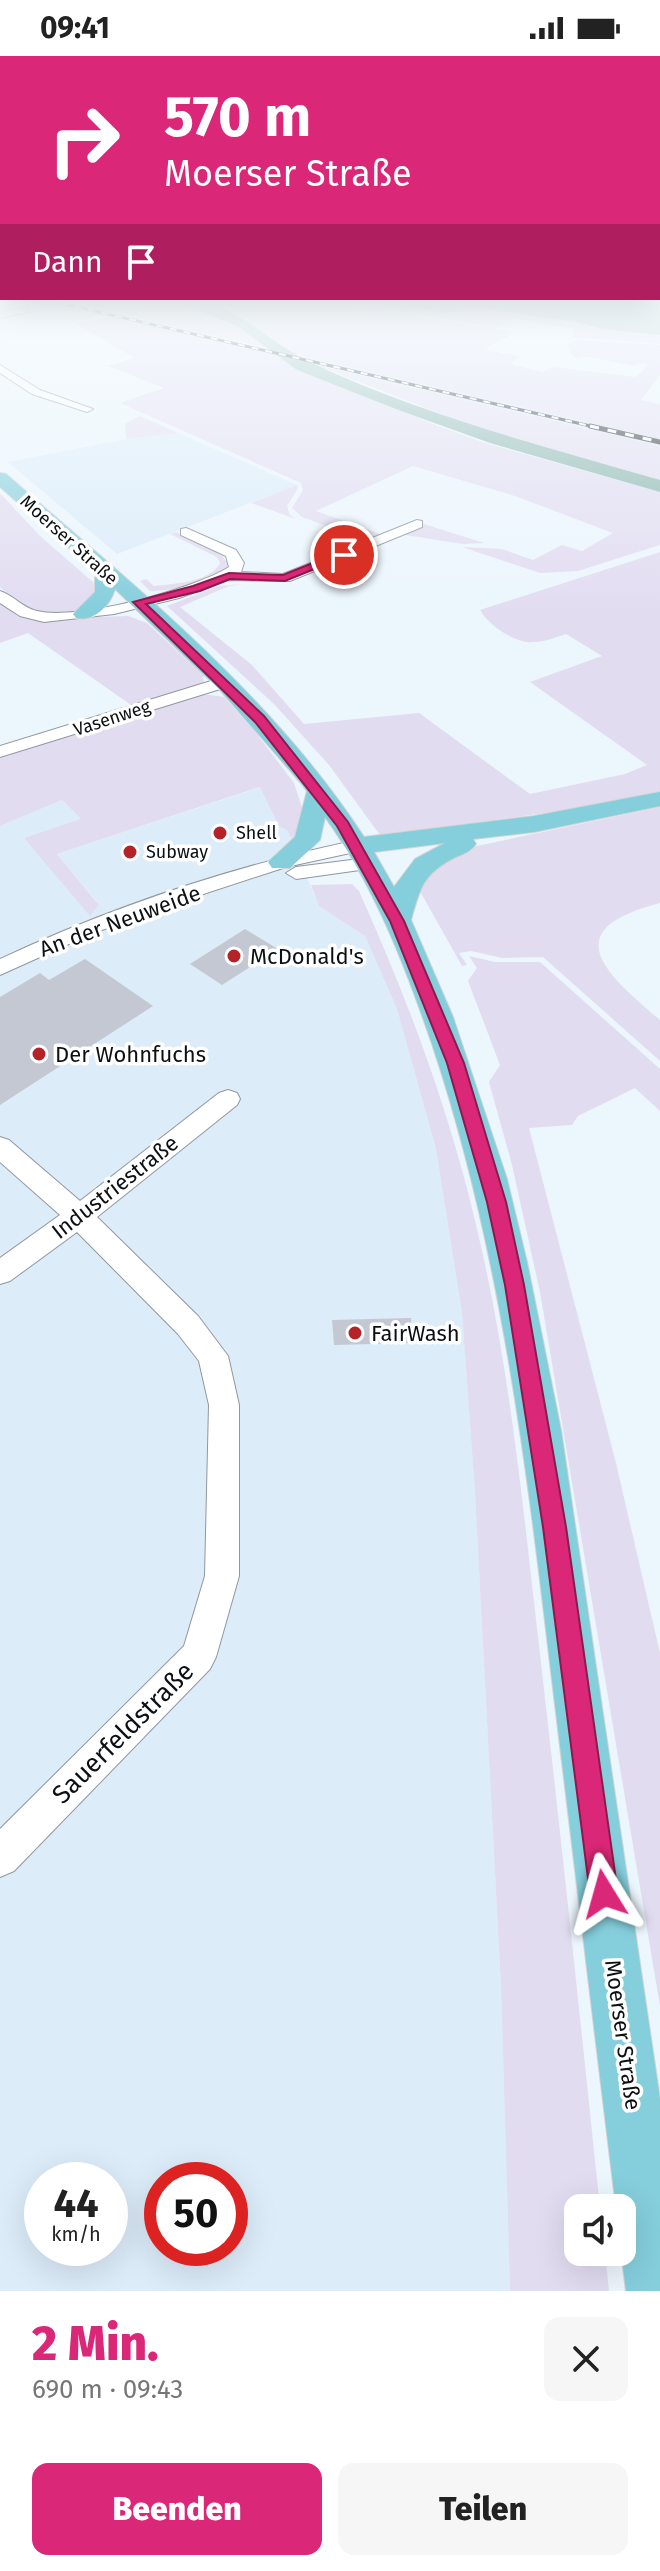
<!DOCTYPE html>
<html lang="de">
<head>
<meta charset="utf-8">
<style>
  body { margin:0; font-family:"Fira Sans",sans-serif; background:#f6f6f6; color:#222; height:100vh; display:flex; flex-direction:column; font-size:30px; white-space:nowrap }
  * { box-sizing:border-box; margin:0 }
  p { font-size:26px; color:#767676 }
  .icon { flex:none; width:44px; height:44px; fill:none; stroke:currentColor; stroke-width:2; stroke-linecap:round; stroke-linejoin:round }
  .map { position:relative; height:2235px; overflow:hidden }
  .drawer { display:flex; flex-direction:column; background:#fff; flex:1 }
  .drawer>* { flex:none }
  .hud { position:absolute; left:0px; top:0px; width:660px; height:244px; box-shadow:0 8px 32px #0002; background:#db2777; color:#fff; overflow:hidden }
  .tools { position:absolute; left:564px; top:2138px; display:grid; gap:16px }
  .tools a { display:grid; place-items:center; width:72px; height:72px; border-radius:16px; background:#fff; box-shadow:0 8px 32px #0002; font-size:40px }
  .speed { position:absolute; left:24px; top:2106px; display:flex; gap:16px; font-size:40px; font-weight:700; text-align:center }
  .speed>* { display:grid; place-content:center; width:104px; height:104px; border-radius:50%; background:#fff; box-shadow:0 8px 32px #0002; line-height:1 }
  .speed small { font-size:20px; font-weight:400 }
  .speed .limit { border:12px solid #d22; background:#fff; color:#111 }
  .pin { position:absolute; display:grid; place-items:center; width:68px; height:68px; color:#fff; margin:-34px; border:4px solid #fff; border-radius:50%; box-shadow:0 2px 8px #0007 }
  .me { position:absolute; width:88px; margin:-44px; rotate:352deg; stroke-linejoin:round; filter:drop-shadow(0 0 6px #0008) }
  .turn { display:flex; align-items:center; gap:28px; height:168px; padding:0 32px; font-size:36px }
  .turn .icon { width:104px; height:104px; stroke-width:2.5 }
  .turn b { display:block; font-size:56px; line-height:68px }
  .then { display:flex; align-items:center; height:76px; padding:0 32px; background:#0003; gap:16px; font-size:30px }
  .round { display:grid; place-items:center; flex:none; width:84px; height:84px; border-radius:16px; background:#f6f6f6 }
  .overview { display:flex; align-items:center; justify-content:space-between; height:136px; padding:0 32px }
  h1 { font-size:48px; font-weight:800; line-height:60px; color:#db2777 }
  .cta { display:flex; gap:16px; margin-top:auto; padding:16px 32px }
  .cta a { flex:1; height:92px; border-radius:16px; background:#db2777; color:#fff; font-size:32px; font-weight:800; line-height:92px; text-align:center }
  .cta a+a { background:#f6f6f6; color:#222 }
  .status { display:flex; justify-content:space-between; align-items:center; height:56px; padding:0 40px; background:#fff; direction:ltr }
  .status svg { height:22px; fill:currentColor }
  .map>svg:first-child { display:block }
  .built { fill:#dcecf9; fill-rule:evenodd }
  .green { fill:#e2dcf1 }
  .water { fill:#88b4ad }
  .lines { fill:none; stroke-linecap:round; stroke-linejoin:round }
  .river { fill:#88b4ad; fill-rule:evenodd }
  .building { fill:#c4c8d2 }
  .minor-casing { stroke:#8f989f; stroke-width:2 }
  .major-casing { stroke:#d3d4d4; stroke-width:2 }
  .minor { fill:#fff; fill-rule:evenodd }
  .major { fill:#85cedc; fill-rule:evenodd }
  .rail-far1-casing { stroke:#252a2c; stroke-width:3 }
  .rail-casing { stroke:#252a2c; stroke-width:5 }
  .rail-far1 { stroke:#fff; stroke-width:2; stroke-dasharray:7; stroke-linecap:butt }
  .rail { stroke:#fff; stroke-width:3; stroke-dasharray:9; stroke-linecap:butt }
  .route { fill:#db2777; stroke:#8e194d; stroke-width:2 }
  .poi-dot { fill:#b42328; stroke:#fff; stroke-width:3 }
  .labels { text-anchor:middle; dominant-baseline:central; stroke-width:7; stroke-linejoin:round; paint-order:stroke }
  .far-street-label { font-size:18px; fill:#0c1012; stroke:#fff }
  .far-poi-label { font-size:18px; fill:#0c1012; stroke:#fff; text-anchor:start }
  .street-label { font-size:22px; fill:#0c1012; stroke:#fff }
  .poi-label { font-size:22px; fill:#0c1012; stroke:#fff; text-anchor:start }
  .near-street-label { font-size:26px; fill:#0c1012; stroke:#fff }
</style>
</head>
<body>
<div class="status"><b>09:41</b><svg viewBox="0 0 49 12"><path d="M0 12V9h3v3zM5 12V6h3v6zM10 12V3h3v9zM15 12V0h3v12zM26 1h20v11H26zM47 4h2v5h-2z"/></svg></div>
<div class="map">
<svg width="660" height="2235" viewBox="0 0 660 2235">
  <rect width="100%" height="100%" fill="#ecf6fd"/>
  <path class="built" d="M305,301L660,383V390L316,309Z
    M178,377L297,429L117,498L8,406L126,383Z
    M261,731L287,774L319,850L365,880L397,953L436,1093L462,1257L475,1437L501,1931L510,2235H0V770L62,744L82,764L24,782L99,848L57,798ZM42,2124H110V2192H42ZM162,2124H230V2192H162Z"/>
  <path class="green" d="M59,244H95L91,246L121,254L146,248L149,245L144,244H329L416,261L515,276L484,294L514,299L519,301L510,308L543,316L553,311L636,321L650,308L638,307L635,310L584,300L576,302L571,298L568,289L575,284L660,289V319L641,344L660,348V383Z
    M337,244H382L449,258L464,252L510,256L577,266L602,273L660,279V288L572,281L575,273L513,263L494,272Z
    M112,261L276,298L321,323L428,366L482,386L660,436V489L578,515L540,517L462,491L502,493L533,504L562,489L582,495L613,477L515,440L413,410L316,455L383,479L368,485L302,461L292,452L303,434L301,427L120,347L164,332L108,310L135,302L76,268Z
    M316,309L660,390V425L467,368Z
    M140,360L178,377L126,383L125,368Z
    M297,429L298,432L287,450L290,459L296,463L251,447Z
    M0,437L40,480L101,533L86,552C47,564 28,557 0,531Z
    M424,468L484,487L463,488L399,478Z
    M176,476L219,496L229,509C218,527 170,535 150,535L140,525L146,523L154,530C173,528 211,526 220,507L217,501L170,478Z
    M660,496V735L606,748L391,779H380L329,709L275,649L167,550L219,530L244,528L229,530L180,551L252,609L304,668L419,657L530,738L625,718L647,709L530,626L602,600L566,578C556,581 545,586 534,586C516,588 488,569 480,554Z
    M0,546L39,563L128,560L147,567L203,619L204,627L200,633L134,651L28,577L0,587Z
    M203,638L224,641L256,677L294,727L306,764L303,776L292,785L287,774L279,770L260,731L57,798L99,849L90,860L24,782L81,763L62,744L0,770V702Z
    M660,751V847C555,874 605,917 660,964V1005L543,901L502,902L471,895L459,897L467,909L462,910L416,828L458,794Z
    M352,828L359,835C408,944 450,1056 477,1173C511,1315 524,1463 541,1607C562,1789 581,1970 600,2152H578V2196H605L609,2235H510L501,1931L475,1437L462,1257L436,1093L397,953L365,880L319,850L311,829Z
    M469,900L495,906H540L660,1013V1055L635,1032L578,1060L572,1069L529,1072L616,1407L660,1597V1950L540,1236L512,1109L489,1026L500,1009L468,925L477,912Z"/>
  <path class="water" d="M382,244H660V279L602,273L576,266L476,252H464L449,258Z"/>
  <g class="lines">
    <path class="river" d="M176,244C239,244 262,284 312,307C422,359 543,390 660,424V436L490,387L401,355L297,314L237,270L178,247Z"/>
  </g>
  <path class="building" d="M245,873L278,893L222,929L190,908Z
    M85,903L153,950L0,1049V941L40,917L49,924Z
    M411,1262L413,1287L334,1289L332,1264Z"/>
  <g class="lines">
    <defs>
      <path id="minor" d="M26,251L29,256L0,262V256Z
        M0,309L40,334L93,353L87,356L32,338L0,317Z
        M417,464L422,465V471L290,525L228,524L179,542L114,558L44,566L20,560L0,547V535C13,539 23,552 37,555C78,565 194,533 229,511L226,500L181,479V473L186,472L236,494L244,507L241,516L283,518Z
        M224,621L230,622L232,626L230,630L0,701V690Z
        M357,784L364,786L367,790L364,794L286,811L176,847L91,878L0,919V903C114,850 234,810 357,784Z
        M367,802L377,808L374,812L296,823L286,817L296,811Z
        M228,1034L237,1037L240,1043L237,1049L97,1161L198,1260L228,1300L239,1349V1520L216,1601L210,1613L14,1815L0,1821V1773L184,1590L205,1520L209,1349L199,1305L178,1278L77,1176L10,1225L0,1228V1202L60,1159L0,1106V1081L9,1084L80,1145L219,1037Z"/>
      <path id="major" d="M0,417L6,418C134,530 271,638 364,781L534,760L660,736V750L534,776L473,783L476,788C470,796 463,798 454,802C423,818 420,832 411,864L453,961L507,1123L527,1206L561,1374L660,2043V2235H626L621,2196L622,2152H616C594,1973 573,1795 551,1616C526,1404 500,1191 432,988C405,909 374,829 325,761L320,784L290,812H272L268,806L295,781L307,735L300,726L220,634L115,533C110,550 94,566 76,562L73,558L95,536V515L0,431ZM445,787L415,803L394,831L374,796Z"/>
    </defs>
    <use href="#minor" class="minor-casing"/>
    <use href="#major" class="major-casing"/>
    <use href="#minor" class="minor"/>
    <use href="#major" class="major"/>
    <defs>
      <path id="rail-far1" d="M47,244L599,372"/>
      <path id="rail" d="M590,370L660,386"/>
    </defs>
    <use href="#rail-far1" class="rail-far1-casing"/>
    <use href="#rail" class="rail-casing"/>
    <use href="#rail-far1" class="rail-far1"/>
    <use href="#rail" class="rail"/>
  </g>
  <linearGradient id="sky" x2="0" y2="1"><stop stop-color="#81b4d0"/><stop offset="0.44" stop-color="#f6fbfe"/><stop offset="1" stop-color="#f6fbfe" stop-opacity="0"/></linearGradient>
  <rect width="660" height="557" fill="url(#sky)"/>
  <path class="route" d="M340,496L349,499L285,525L230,523L200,535L146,548L264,660L348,766L404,865L464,1007L506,1146L524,1229L566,1471L618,1838L614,1847L604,1852L594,1847L590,1838L543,1471L505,1229L487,1146L447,1007L390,865L337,770L255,666L133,546L193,530L229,517L283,519Z"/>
  <g class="poi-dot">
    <circle cx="220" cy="777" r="8"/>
    <circle cx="130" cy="796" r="8"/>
    <circle cx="234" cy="900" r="8"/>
    <circle cx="39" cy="998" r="8"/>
    <circle cx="355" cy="1277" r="8"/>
  </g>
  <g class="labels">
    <g class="far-street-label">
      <text transform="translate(69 484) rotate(42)">Moerser Straße</text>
      <text transform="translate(112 662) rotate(-18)">Vasenweg</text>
    </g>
    <g class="far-poi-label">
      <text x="236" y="777">Shell</text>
      <text x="146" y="796">Subway</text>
    </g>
    <g class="street-label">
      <text transform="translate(120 865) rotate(-20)">An der Neuweide</text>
      <text transform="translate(115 1131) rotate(-38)">Industriestraße</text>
      <text transform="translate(623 1979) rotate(82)">Moerser Straße</text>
    </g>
    <g class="poi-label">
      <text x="250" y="900">McDonald's</text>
      <text x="55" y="998">Der Wohnfuchs</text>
      <text x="371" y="1277">FairWash</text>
    </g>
    <g class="near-street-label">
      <text transform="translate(123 1677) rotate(-45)">Sauerfeldstraße</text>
    </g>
  </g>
</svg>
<div class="tools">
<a><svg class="icon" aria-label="sound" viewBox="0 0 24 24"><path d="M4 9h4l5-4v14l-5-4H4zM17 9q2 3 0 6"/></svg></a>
</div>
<div class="speed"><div>44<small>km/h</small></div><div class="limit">50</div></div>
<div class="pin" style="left:344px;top:499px;background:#d93025"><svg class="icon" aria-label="arrive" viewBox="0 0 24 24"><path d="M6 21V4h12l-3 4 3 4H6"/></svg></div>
<svg class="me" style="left:604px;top:1838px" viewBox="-20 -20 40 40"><path d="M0-17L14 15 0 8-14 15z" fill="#db2777" stroke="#fff" stroke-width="4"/></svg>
<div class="hud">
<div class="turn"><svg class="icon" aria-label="right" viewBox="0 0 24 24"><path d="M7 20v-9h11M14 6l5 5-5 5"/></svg><div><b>570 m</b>Moerser Straße</div></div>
<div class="then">Dann<svg class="icon" aria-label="arrive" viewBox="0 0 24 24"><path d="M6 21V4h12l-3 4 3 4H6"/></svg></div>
</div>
</div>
<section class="drawer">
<div class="overview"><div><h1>2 Min.</h1><p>690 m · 09:43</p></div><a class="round"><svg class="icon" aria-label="close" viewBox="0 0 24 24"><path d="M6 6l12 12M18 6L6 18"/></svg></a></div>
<div class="cta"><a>Beenden</a><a>Teilen</a></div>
</section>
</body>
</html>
